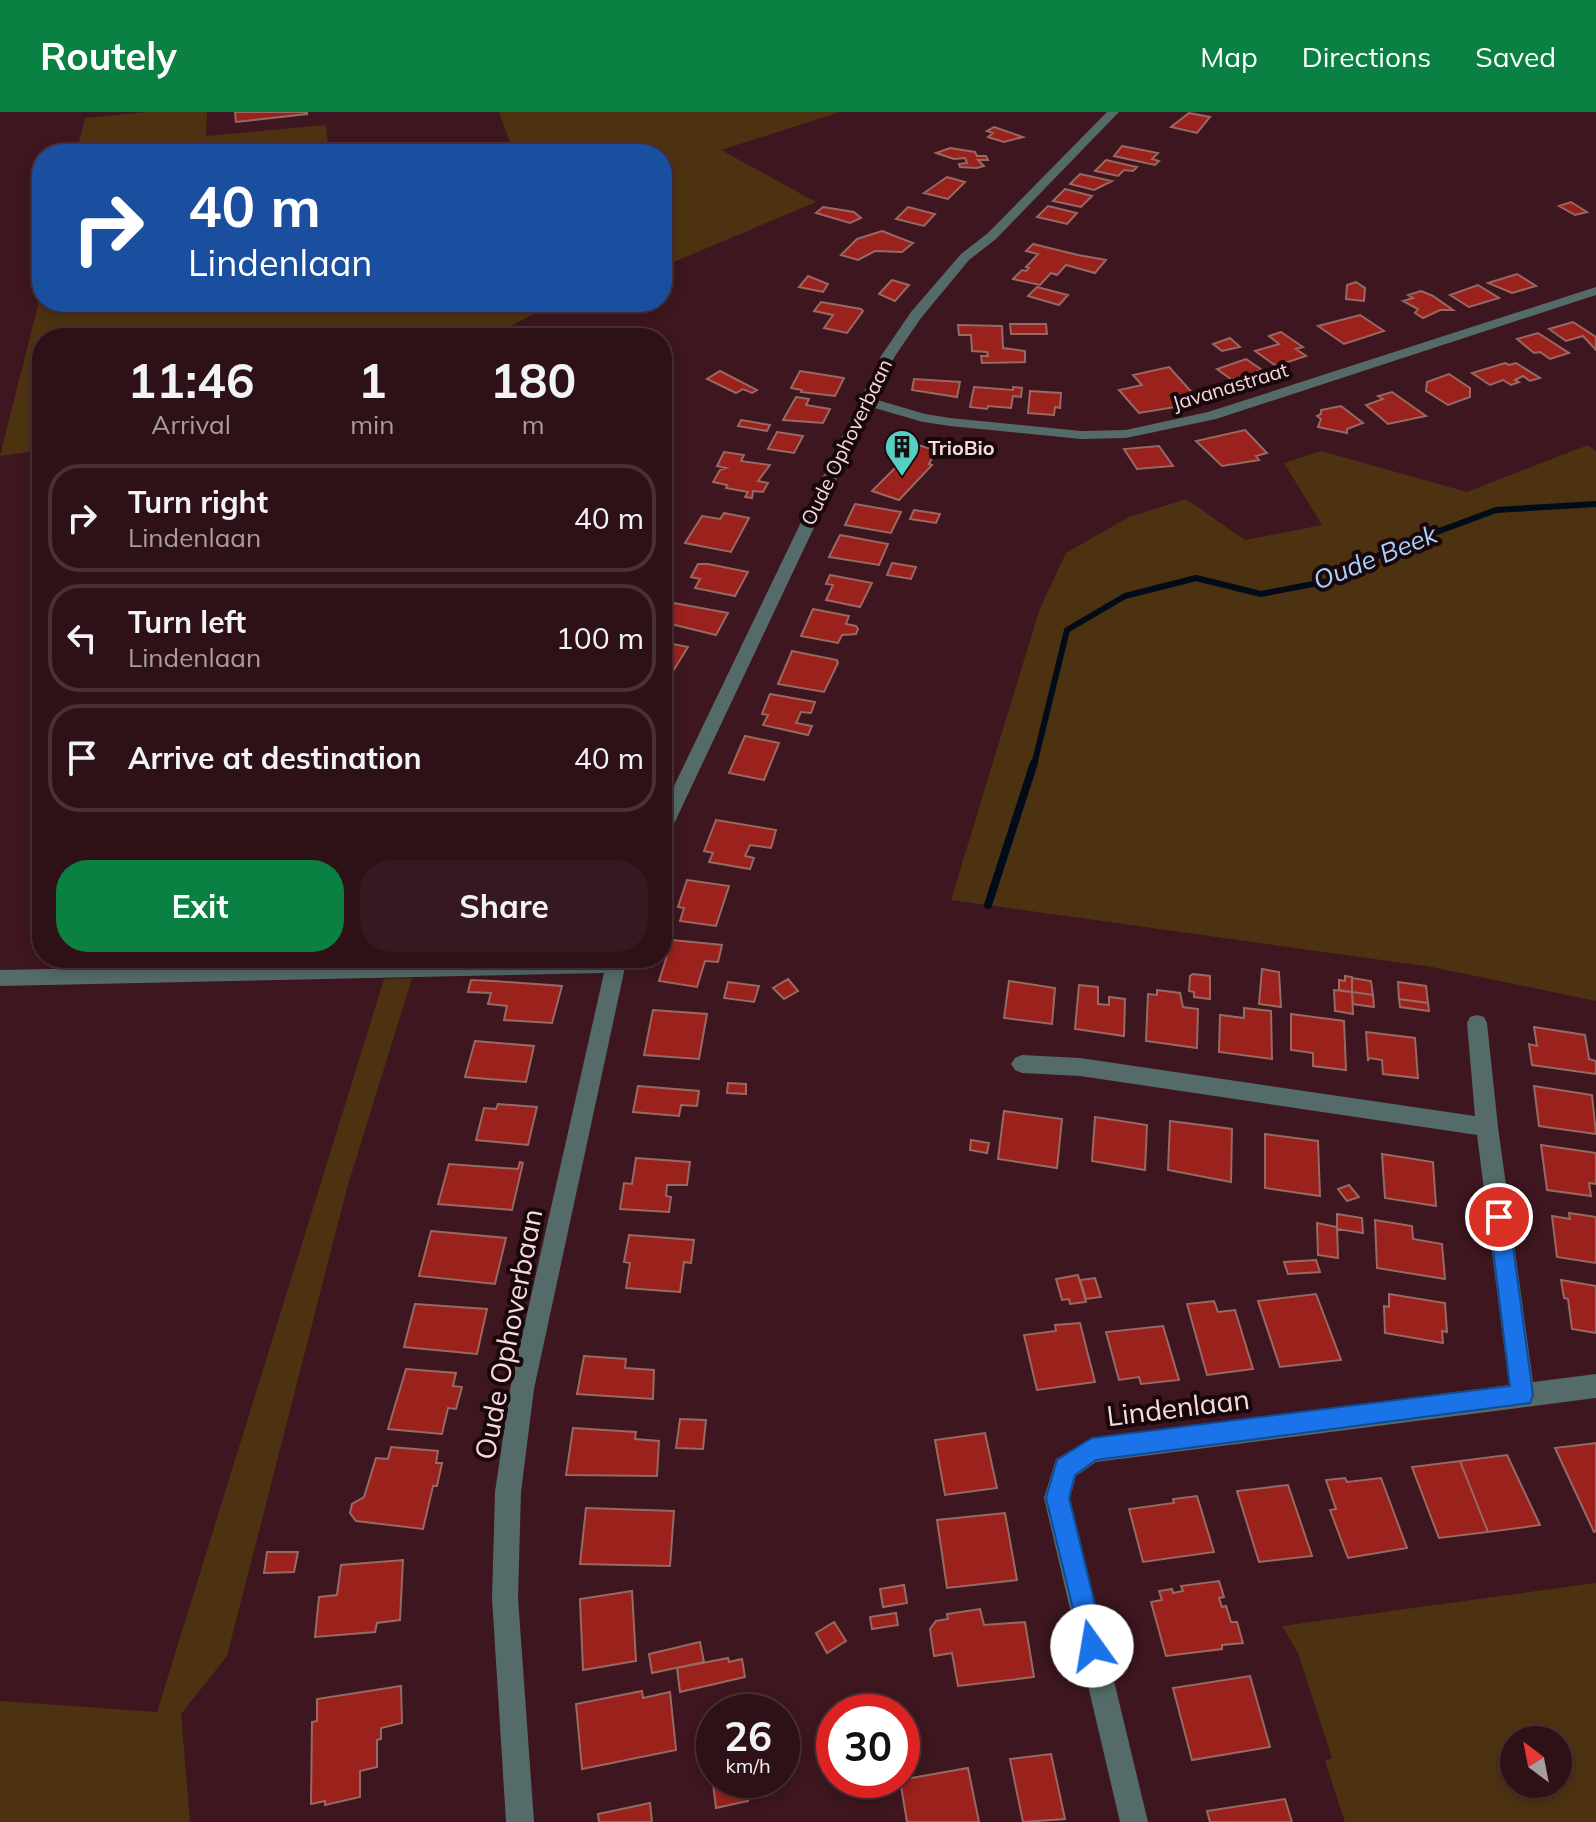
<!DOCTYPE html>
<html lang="en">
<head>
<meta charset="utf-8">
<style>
  body { margin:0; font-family:Mulish,sans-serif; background:#361920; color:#f1f3f6; height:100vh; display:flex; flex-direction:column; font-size:30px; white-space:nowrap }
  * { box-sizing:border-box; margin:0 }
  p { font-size:26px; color:#a79da1 }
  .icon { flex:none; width:44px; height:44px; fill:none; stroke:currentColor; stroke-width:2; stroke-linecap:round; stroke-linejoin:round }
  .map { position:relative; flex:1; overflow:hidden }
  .drawer { position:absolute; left:32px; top:216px; width:640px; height:640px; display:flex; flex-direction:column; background:#2e1017; border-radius:32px; box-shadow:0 4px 12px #0003,0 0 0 2px #493036 }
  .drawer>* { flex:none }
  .banner { position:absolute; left:32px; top:32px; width:640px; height:168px; border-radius:32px; box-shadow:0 4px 12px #0003,0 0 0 2px #493036; background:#1a4fa0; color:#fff; overflow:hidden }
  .needle { width:52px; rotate:328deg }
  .tools { position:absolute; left:1500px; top:1614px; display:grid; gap:16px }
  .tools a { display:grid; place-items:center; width:72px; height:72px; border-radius:50%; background:#2e1017; box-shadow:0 4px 12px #0003,0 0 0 2px #493036; font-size:40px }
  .speed { position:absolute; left:696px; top:1582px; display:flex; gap:16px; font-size:40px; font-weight:700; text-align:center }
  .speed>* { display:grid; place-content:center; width:104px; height:104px; border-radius:50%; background:#2e1017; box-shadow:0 4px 12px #0003,0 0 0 2px #493036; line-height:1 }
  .speed small { font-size:20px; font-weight:400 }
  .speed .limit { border:12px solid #d22; background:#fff; color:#111 }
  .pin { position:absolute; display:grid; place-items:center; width:68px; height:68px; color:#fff; margin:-34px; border:4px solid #fff; border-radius:50%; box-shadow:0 2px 8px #0007 }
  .me { position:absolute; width:88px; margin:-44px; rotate:347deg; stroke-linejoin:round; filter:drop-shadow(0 0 6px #0008) }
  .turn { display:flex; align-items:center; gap:28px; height:168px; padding:0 24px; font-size:36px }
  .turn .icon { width:104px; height:104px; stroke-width:2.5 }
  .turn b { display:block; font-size:56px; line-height:68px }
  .eta { display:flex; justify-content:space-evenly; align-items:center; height:136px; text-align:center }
  .eta b { font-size:48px; font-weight:700; line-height:56px }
  .primary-button { display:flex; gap:16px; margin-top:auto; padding:16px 24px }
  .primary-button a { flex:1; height:92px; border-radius:32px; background:#0b8043; color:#fff; font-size:32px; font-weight:700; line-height:92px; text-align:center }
  .primary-button a+a { background:#361920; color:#f1f3f6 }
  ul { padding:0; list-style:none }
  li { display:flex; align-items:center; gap:24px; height:108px; margin:0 16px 12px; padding:0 8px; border:4px solid #493036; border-radius:32px }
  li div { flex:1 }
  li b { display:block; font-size:30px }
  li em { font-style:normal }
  header { display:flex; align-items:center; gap:48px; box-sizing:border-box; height:112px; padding:0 40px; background:#0b8043; color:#fff }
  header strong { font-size:38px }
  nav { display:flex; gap:44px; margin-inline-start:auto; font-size:28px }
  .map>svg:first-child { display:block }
  .green { fill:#4d3212; fill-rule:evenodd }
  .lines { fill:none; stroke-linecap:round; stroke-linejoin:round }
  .stream-far1 { stroke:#020c18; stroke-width:6 }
  .stream { stroke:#020c18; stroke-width:8 }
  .building { fill:#9a211c; stroke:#986962; stroke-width:2 }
  .minor { fill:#546b69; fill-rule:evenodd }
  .route { fill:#1a73e8; stroke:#114b97; stroke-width:2 }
  .labels { text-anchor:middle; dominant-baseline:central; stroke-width:8; stroke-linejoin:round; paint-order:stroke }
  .far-street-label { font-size:20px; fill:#f6dade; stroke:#19080b }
  .far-poi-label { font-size:20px; font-weight:bold; fill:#f6dade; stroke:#19080b; text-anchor:start }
  .water-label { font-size:26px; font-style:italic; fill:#a7d2fd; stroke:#19080b }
  .near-street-label { font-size:28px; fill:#f6dade; stroke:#19080b }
</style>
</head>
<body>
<header>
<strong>Routely</strong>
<nav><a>Map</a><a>Directions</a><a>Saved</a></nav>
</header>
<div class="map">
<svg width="1596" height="1710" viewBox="0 0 1596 1710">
  <rect width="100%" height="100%" fill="#3d161f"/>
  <path class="green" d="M147,0H207L206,24L326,13L329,42H76L85,6Z
    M499,0H840L721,38L816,90L662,155V42H514Z
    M42,177V190H556L489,226H42V338L0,344Z
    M1588,333L1596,339V889L1432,855L951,788L1039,499L1066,441L1129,405L1186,387L1245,428L1322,413L1284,351L1321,339L1467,380Z
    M412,866L347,1076L227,1544L181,1602L190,1710H0V1589L157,1600L384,867Z
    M1596,1471V1710H1345L1325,1649L1332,1646L1298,1541L1282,1514ZM1514,1628H1558V1672H1514Z"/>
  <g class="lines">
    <path class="stream-far1" d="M1034,653L1067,518L1125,484L1196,466L1261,482L1329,469L1391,437L1496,398L1596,392"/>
    <path class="stream" d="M988,793L1034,651"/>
  </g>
  <path class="building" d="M235,0H307V2L236,10Z
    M1189,1L1210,5L1197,21L1171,15Z
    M994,15L1023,25L1004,30L988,25L993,21L987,19Z
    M1122,34L1158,41L1152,47L1159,49L1155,53L1114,44Z
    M950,36L975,40L977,44H986L988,48H978L984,54L977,56L960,55L959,52L967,51L965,46L954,47L936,41Z
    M1106,48L1137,55L1133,59L1124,58L1118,64L1095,59Z
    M1080,62L1112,69L1094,78L1070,72Z
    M947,65L965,70L948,87L924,81Z
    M1065,77L1092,84L1081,95L1053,89Z
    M1571,90L1587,100L1575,103L1559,94Z
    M1048,94L1077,101L1067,112L1037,105Z
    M823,95L854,100L861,106L850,111L816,101Z
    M908,95L935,102L924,114L896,107Z
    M882,119L913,131L902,140L875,139L858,148L841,143L857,127Z
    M1033,132L1078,143L1106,148L1095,161L1066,153L1057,163L1051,161L1040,173L1013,167L1022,158L1026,159L1029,156L1026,155L1038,142L1026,139Z
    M1517,162L1536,174L1512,181L1488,171Z
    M808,164L828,172L823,180L799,175Z
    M892,168L909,173L895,189L879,182Z
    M1356,170L1365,176L1364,189L1346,187L1347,173Z
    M1478,173L1499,186L1469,195L1450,183Z
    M1037,175L1068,183L1059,193L1028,184Z
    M1421,179L1433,184L1453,198H1440L1423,206L1415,201L1418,197L1403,189L1413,186L1408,183Z
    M821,190L861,197L863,199L847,221L824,216L833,203L814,199Z
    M1360,203L1384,219L1344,232L1318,214Z
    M1573,210L1596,225V238L1583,224L1566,229L1549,217Z
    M1010,212H1046L1047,222H1011Z
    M958,213L1002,214L1003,236L1025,239V250L982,251L981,244H988L987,240L972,239L971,223H959Z
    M1281,220L1303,235L1296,237L1306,244L1276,254L1255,239L1279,232L1269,224Z
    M1538,221L1569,241L1550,247L1540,240L1534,241L1517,227Z
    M1230,226L1240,235L1222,239L1213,232Z
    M1246,247L1262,258L1232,268L1217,257Z
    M1505,251L1509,253L1516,251L1540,266L1530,269L1523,264L1515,268L1519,270L1511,273L1503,268L1490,273L1472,261Z
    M1169,255L1197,286L1172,290L1175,295L1139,301L1119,278L1142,273L1133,263Z
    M720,259L757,278L752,281L743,277L736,281L707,267Z
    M800,259L844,266L835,284L801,280L802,278L791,276Z
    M1449,262L1470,276V285L1448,293L1426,279L1427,270Z
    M914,267L960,270L957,285L912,278Z
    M974,275L1013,278V275L1022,276L1021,285L1013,284L1011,296L988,294L987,297L970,295Z
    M1030,279L1061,281L1060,296L1055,295L1054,303L1028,301Z
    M1392,280L1426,304L1388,312L1366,293L1383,287L1378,284Z
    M796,285L809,287L806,293L830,297L823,311L783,308Z
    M1341,294L1363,311L1347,317V321L1318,315L1321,307L1317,304L1321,302V298Z
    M741,308L770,313L767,319L738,314Z
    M1245,318L1267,341L1256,344L1259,348L1222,354L1196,329Z
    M777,320L803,324L794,341L768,337Z
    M918,333L938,339L932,346L929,352L932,353L899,388L872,379Z
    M1159,334L1173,354L1137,357L1124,337Z
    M724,340L744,343L741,349L770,353L758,369L768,371L763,380L753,379L752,386L745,385L748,380L726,376L727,373L713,370L720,358L726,356L717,354Z
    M855,392L901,400L891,421L845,413Z
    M914,398L940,402L936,411L910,407Z
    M724,401L749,406L731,440L685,431L702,404L720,407Z
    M840,423L888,432L879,453L829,445Z
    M892,451L916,455L911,467L887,463Z
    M698,452H708L748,460L735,484L695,476L700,467L691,465Z
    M830,463L872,471L860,495L826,488L833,473L826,472Z
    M674,491L728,501L716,523L663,510Z
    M813,497L849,504L846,512L856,514L858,517L856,522L842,523L838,531L801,524Z
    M662,530L688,535L670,564L662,562Z
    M792,539L837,548L838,551L824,580L778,572Z
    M770,582L815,590L811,601L801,600L796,611L812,614L808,623L763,613L768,603L762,602Z
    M745,624L779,631L764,668L729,661Z
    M716,708L776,718L771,736L750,733L745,744L754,746L750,757L709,750L713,741L704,739Z
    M687,768L729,774L716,814L680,809L684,796L678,795Z
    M672,828L722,833L718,850L705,849L697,875L659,869Z
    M1262,857L1279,860L1281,895L1259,892Z
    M1193,862L1210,864V887L1194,885V880L1189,879L1190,864Z
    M1345,864L1352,865V880L1339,878V868L1345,869Z
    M1352,866L1371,869L1373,883L1352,880Z
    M788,867L798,879L784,887L773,876Z
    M471,868L493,869L562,874L552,911L504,908L507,894L488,892L491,881L468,880Z
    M1009,869L1055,876L1052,912L1004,906Z
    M728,870L759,874L754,890L724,886Z
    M1398,870L1426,874L1428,891L1399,887Z
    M1079,873L1098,875V892L1109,893V885L1125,887L1124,924L1075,917Z
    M1157,878L1180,881L1183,895L1198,897L1197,936L1146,929L1148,882L1157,883Z
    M1334,878L1352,880L1353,902L1335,899Z
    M1352,880L1373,883L1374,895L1353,892Z
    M1399,887L1428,891L1429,899L1400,895Z
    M1244,896L1271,899L1272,947L1219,940L1220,903L1244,906Z
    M653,898L707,902L699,947L644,943Z
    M1291,902L1344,909L1346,958L1313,954V941L1291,938Z
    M1534,915L1585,923L1589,947L1596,949V962L1532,953L1529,932L1537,934Z
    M1366,920L1415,926L1418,966L1383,962L1382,948L1369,946L1368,949Z
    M475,929L534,934L526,970L465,965Z
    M728,971L746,972V982L727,981Z
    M638,974L699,979L697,994L681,993L679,1004L633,1000Z
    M1534,974L1592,983L1596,1022L1539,1014Z
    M498,992L537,995L528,1033L476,1028L484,996L496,997Z
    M1004,999L1062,1007L1057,1056L998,1047Z
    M1095,1005L1147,1013L1145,1058L1092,1049Z
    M1170,1009L1232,1017L1231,1070L1168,1058Z
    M1265,1022L1318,1029L1320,1084L1265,1076Z
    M971,1028L989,1031L987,1041L970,1038Z
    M1541,1033L1596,1041V1072L1589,1071L1591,1084L1547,1078Z
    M1382,1042L1433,1050L1436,1094L1385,1086Z
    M636,1046L690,1050L687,1073H667L666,1084L671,1085L669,1100L620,1097L624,1071L632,1072Z
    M520,1050L523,1051L512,1098L438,1092L449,1052L518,1057Z
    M1349,1073L1359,1085L1347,1089L1338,1077Z
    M1569,1101L1596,1105V1151L1557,1145L1552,1104L1570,1107Z
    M1337,1102L1362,1106L1363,1121L1337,1117Z
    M1375,1108L1412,1114L1413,1127L1442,1132L1445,1167L1377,1156Z
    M1317,1111L1337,1115L1338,1146L1318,1143Z
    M431,1119L506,1126L495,1172L419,1164Z
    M629,1123L694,1128L691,1151L684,1150L680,1180L626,1176L630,1151L624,1150Z
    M1316,1148L1320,1160L1288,1162L1284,1150Z
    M1078,1163L1086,1190L1070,1192L1069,1187L1062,1188L1056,1167Z
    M1095,1166L1101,1185L1086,1187L1080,1168Z
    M1561,1168L1596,1174V1221L1572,1217L1568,1187L1564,1186Z
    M1316,1182L1341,1248L1280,1255L1258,1189Z
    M1389,1182L1445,1191L1447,1220L1442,1219L1443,1231L1385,1221L1384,1194L1389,1195Z
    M1214,1189L1218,1200L1235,1198L1253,1257L1207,1263L1187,1192Z
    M415,1192L487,1197L477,1242L404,1235Z
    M1080,1211L1095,1270L1037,1278L1024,1223L1056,1219L1055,1213Z
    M1163,1214L1179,1268L1141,1272L1139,1265L1119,1268L1106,1220Z
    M584,1244L626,1247L625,1256L654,1258L653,1287L577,1282Z
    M406,1257L456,1261L453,1274L462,1275L456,1297L448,1296L442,1322L388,1317Z
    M680,1307L706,1308L703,1337L676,1336Z
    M573,1316L636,1320L635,1327L659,1329L657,1364L566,1363Z
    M985,1321L997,1376L945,1383L935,1328Z
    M1596,1331V1419L1594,1420L1555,1336Z
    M391,1335L438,1339L436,1351H442L437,1374H433L423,1417L356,1409L350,1401L352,1392L364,1385L376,1346L388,1347Z
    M1507,1343L1540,1413L1488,1420L1460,1349Z
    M1460,1349L1488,1420L1439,1426L1412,1355Z
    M1345,1366L1347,1370L1381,1366L1407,1436L1348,1446L1330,1398L1336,1397L1326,1368Z
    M1288,1373L1312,1444L1259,1450L1237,1379Z
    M1197,1384L1214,1440L1143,1450L1129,1397L1174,1391L1173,1387Z
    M586,1396L674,1399L670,1454L580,1452Z
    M1005,1401L1017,1468L947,1476L937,1408Z
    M267,1440H298L294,1460L264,1461Z
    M403,1448L400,1508L377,1511L375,1520L315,1525L319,1485L337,1483L341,1453Z
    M1219,1469L1224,1485L1219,1486L1222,1495L1226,1494L1231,1510H1237L1243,1531L1222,1533V1537L1166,1544L1151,1490L1162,1488L1159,1479L1172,1477L1173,1481L1183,1479L1181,1474Z
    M904,1473L907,1491L883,1495L880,1477Z
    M632,1479L636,1549L583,1558L580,1487Z
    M980,1497L984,1513L1025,1510L1034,1565L958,1574L952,1541L934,1544L930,1517L936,1509L948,1507L947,1502Z
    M896,1501L898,1513L872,1517L870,1505Z
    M834,1510L846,1529L827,1541L816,1521Z
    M700,1530L704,1550L652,1561L649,1542Z
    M728,1546L729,1550L742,1547L745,1565L680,1580L677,1556Z
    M1250,1564L1270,1635L1192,1648L1173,1576Z
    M401,1574L402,1611L381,1616V1627L377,1628V1655L360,1659V1685L325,1693V1689L311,1692L312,1610L317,1609V1587Z
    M642,1579L643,1586L670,1580L676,1638L582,1657L576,1592Z
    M1051,1642L1065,1707L1023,1710L1010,1647Z
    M714,1655V1668H746L748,1689L716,1696L711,1656Z
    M968,1656L979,1710H907L900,1668Z
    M1285,1687L1292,1710H1210L1207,1699Z
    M650,1691L652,1710H599L598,1702Z"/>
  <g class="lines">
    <path class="minor" d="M1107,0H1119L996,127L969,148L921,206L895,244L874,287L925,302L950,306L1081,319L1126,318L1208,300L1596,175V183L1216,307L1126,326L1081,327L950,314L923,310L871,295L671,718L662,725V699L881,244L911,200L961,142L988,121Z
      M627,846L534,1277L521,1380L518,1486L534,1710H506L492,1486L495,1380L510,1277L604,861L0,874V858Z
      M1477,903L1484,905L1487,911L1498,1015L1533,1270L1596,1262V1286L1096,1350L1076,1364L1070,1386L1148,1710H1120L1044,1386L1056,1347L1092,1326L1509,1273L1477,1023L1080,964L1022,961L1015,958L1011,952L1015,946L1022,943L1080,946L1475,1004L1467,911L1470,905Z"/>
  </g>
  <path class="route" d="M1499,1096L1506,1098L1509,1105L1533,1283L1530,1291L1096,1348L1075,1363L1069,1386L1105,1534L1101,1542L1092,1546L1084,1542L1046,1386L1057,1348L1092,1326L1510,1274L1489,1105L1492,1098Z"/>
  <defs>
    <symbol id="building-pin" viewBox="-11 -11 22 30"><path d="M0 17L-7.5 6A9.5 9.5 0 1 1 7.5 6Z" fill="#56cec4" stroke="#19080b"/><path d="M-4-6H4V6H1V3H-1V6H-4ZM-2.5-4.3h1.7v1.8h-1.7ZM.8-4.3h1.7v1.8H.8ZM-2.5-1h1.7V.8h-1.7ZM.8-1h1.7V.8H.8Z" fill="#111"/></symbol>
  </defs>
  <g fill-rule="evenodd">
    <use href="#building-pin" x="882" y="315" width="40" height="54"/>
  </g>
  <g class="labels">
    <g class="far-street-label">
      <text transform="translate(1230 274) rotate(-17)">Javanastraat</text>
      <text transform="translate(846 330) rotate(-64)">Oude Ophoverbaan</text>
    </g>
    <g class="far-poi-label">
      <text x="928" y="335">TrioBio</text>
    </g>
    <g class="water-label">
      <text transform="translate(1375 445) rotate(-22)">Oude Beek</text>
    </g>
    <g class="near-street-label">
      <text transform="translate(508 1222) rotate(-79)">Oude Ophoverbaan</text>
      <text transform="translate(1178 1295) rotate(-7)">Lindenlaan</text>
    </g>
  </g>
</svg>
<div class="tools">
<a><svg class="needle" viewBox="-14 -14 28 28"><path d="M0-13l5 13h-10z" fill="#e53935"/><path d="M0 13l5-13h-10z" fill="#a79da1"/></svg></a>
</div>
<div class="speed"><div>26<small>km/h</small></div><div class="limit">30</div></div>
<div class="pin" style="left:1499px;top:1105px;background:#d93025"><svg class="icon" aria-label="arrive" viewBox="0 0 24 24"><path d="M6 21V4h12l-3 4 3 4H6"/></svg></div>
<svg class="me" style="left:1092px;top:1534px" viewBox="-20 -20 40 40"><circle r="19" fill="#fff"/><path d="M0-13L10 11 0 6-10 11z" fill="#1a73e8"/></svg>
<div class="banner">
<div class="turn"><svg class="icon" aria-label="right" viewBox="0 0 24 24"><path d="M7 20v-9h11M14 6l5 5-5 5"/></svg><div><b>40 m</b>Lindenlaan</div></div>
</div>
<section class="drawer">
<div class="eta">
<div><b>11:46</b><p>Arrival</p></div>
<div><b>1</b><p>min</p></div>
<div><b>180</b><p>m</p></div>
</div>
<ul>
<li><svg class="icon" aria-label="right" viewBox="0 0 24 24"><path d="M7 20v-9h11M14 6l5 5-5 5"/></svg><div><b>Turn right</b><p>Lindenlaan</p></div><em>40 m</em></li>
<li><svg class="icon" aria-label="left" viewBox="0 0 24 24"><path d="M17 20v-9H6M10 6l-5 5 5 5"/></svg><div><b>Turn left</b><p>Lindenlaan</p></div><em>100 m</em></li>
<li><svg class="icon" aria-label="arrive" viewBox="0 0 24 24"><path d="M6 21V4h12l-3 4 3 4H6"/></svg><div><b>Arrive at destination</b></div><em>40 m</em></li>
</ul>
<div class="primary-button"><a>Exit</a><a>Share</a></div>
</section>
</div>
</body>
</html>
